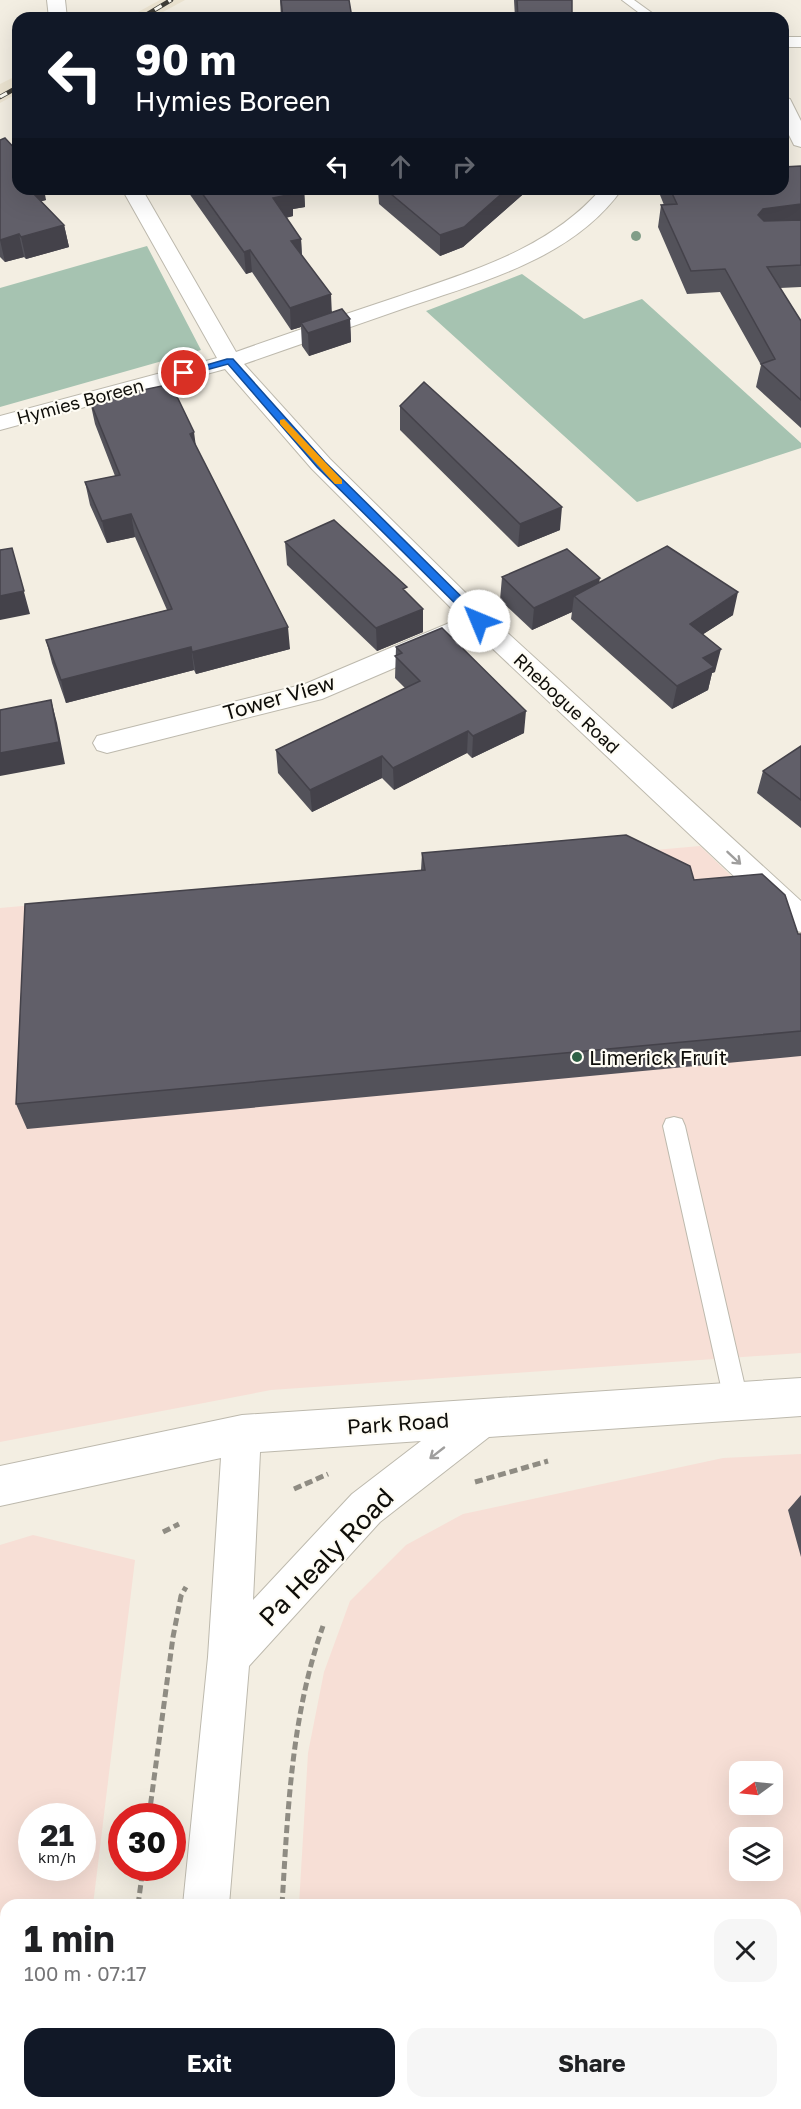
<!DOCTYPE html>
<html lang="en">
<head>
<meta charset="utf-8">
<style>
  body { margin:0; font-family:"Golos Text",sans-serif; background:#f6f6f6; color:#202124; height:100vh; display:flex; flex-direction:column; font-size:22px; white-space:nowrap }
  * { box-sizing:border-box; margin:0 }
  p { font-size:20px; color:#757577 }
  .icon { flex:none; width:33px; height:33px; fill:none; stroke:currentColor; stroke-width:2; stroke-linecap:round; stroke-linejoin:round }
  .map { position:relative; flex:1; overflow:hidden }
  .sheet { position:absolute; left:0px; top:1899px; width:801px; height:210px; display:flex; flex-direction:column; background:#fff; border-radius:18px 18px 0 0; box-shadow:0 6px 24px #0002 }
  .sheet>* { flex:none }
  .banner { position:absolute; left:12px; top:12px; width:777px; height:183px; border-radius:18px; box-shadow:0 6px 24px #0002; background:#111827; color:#fff; overflow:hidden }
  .needle { width:39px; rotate:255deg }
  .controls { position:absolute; left:729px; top:1761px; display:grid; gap:12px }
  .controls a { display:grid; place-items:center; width:54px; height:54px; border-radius:12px; background:#fff; box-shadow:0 6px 24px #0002; font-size:30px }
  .speed { position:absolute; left:18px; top:1803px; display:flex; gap:12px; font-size:30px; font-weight:700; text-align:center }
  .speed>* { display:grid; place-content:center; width:78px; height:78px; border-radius:50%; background:#fff; box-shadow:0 6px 24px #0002; line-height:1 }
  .speed small { font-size:15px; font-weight:400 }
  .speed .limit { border:9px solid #d22; background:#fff; color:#111 }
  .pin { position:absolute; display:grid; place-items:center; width:51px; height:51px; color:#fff; margin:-26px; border:3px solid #fff; border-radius:50%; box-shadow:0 2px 6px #0007 }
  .me { position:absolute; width:66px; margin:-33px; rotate:315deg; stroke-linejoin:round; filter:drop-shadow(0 0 4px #0008) }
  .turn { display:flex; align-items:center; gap:21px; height:126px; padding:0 24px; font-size:27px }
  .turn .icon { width:78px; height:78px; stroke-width:2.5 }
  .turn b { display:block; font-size:42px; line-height:51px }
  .lanes { display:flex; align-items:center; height:57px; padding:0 24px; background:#0003; justify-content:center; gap:30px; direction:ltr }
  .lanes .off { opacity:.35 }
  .round { display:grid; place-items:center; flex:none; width:63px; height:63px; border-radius:18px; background:#f6f6f6 }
  .head { display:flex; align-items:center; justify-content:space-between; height:102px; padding:0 24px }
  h1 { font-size:36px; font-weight:700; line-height:45px }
  .action { display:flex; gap:12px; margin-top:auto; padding:12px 24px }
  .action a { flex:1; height:69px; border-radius:18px; background:#111827; color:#fff; font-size:24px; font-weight:700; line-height:69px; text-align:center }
  .action a+a { background:#f6f6f6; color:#202124 }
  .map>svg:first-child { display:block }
  .commercial { fill:#f7dfd6; fill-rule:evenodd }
  .built { fill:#ece4d1 }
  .green { fill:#a6c3b1 }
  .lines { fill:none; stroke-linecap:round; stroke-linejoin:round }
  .service-casing { stroke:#bdb9ad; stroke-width:2 }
  .minor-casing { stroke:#bdb9ad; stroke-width:2 }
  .path { stroke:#8f8c83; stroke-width:5; stroke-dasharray:8 4; stroke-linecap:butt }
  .service { fill:#fff; fill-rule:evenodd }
  .minor { fill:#fff; fill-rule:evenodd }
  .rail-casing { stroke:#3f3d37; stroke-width:4.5 }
  .rail { stroke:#fefcf4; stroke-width:3; stroke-dasharray:8; stroke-linecap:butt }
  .tree { fill:#819e88 }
  .wall { fill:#53525a }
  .shaded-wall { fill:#44424a }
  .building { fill:#615f69; stroke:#44424a; stroke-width:1.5 }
  .oneway { stroke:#9f9e9d }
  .route { fill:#1a73e8; stroke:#114b97; stroke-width:1.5 }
  .slow { fill:#f59e0b }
  .poi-dot { fill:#2f6246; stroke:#fefcf4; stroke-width:2 }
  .labels { text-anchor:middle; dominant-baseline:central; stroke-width:4.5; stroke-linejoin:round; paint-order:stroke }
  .far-street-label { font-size:18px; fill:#0e0d09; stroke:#fefcf4 }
  .street-label { font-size:21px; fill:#0e0d09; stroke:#fefcf4 }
  .poi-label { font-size:21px; fill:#0e0d09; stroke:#fefcf4; text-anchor:start }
  .near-street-label { font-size:26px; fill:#0e0d09; stroke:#fefcf4 }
</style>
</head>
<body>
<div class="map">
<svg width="801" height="2109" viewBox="0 0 801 2109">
  <rect width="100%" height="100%" fill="#f3eee2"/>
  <path class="commercial" d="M700,846L801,943V1353L271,1390L0,1442V908Z
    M801,1454V2109H287V2103H795V1905H299L308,1753L324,1672L350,1601L406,1545L463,1514L723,1458ZM740,1772H772V1804H740ZM740,1838H772V1870H740Z
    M33,1535L135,1560L93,1905H6V2103H69L68,2109H0V1545ZM32,1816H82V1868H32Z"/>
  <path class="built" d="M160,0H185L152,18H127Z
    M18,75V93L0,103V84Z"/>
  <path class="green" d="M147,246L201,350L0,407V288Z
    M522,274L584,319L642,299L801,443V448L637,502L426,311Z"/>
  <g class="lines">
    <defs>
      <path id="service" d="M622,0H634L659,18H646Z
        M674,1117L682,1119L685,1126L748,1400L745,1408L736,1412L727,1408L724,1400L663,1126L666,1119Z
        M801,1932V1962L795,1964V1934Z
        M510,2103H542L543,2109H511Z"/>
      <path id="minor" d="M47,0H65L67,18H49Z
        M783,37H801V47H783Z
        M783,97L790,99L801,121V147L794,145L783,123Z
        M122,189H142L236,352C289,333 343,315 397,297C471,271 548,250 601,189H622C573,259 481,282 405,308C351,327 298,345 244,364L330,459L488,615L801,901V932L790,929L476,633L322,699L107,753L97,750L93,743L97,736L305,684L461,618L312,469L225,369L0,430V416L217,358Z
        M801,1378V1416L489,1437L380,1522L249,1666L229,1905H183L208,1657L221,1458L0,1506V1466L242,1415ZM421,1441L352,1494L253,1600L260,1452Z
        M163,2103H211L210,2109H162Z"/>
    </defs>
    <use href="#service" class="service-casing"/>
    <use href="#minor" class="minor-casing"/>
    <path class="path" d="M475,1482L548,1461
      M294,1489L328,1474
      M163,1532L179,1524
      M149,1816L173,1637L181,1596L186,1587
      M138,1905L143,1868
      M282,1905C288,1810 291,1717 323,1626
      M114,2109L115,2103
      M268,2109L269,2103"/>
    <use href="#service" class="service"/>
    <use href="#minor" class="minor"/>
    <defs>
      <path id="rail" d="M141,18L171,0
        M0,97L18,87"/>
    </defs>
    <use href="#rail" class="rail-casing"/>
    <use href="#rail" class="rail"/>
  </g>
  <circle class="tree" cx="636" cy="236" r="5"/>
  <path class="wall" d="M280,0H349L352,18H281Z
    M514,0H572V18H515Z
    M0,140L46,200L41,201L64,225L69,247L26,259L24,257L5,262L0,257Z
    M801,166V287L780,288L801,321V428L756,387L761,365L720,292L687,294L658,227L661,205H664L660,195L661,189H783Z
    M186,189H304L305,207L293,209V216L286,218L301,239L302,255L332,312L350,319L351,342L309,356L302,346L301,327L291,330L252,272L246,274Z
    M378,189H529L463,247L440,256L379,204Z
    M90,401L195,445L290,649L196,674L194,670L66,703L52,663L46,640L167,610L135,537L107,543L90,505L85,482L115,476L95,424Z
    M400,406L560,530L518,547L400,430Z
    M285,542L407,593L423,632L377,651L287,565Z
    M502,577L599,582L733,615L703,634L715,672L712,673L708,690L672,709L571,619L572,612L532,630L500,600Z
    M396,647L524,733L472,758L467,753L394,790L382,778L312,812L278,773L276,750L405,688L395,678Z
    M801,746V828L757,793L763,771Z
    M422,853L694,880L798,934H801V1056L27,1129L16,1104L421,870Z
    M801,1495V1557L788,1510Z"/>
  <path class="shaded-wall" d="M24,189H44L46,200L28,205Z
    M287,189H304L305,207L293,209V216L274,220L273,198Z
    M507,189H529L463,247L440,256V235Z
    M801,204V226L759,231L758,215L763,209Z
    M64,225L69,247L26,259L21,237Z
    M19,234L24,257L5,262L0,240Z
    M301,239L302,261L291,241Z
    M250,250L252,272L246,274L244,252Z
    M331,294L332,316L301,323V327L291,330L290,308Z
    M350,319L351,342L309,356L308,333Z
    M194,432L197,454L190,434Z
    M562,507L560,530L518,547L520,524Z
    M131,514L135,537L107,543L102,521Z
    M12,548L30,614L0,620V596Z
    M600,578L596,601L574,596L572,612L532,630L534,608Z
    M738,592L733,615L685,646L690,624Z
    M423,609V632L377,651L376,628Z
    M288,627L290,649L196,674L192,652Z
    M191,647L194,670L66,703L61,680Z
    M721,649L715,672L712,673L708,690L672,709L677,686L703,658Z
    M51,700L57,723L65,764L0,776V753Z
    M526,711L524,733L472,758L473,736Z
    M468,731L467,753L394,790L393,768Z
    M382,756V778L312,812L310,790Z"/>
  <path class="building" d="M281,0H349L352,18H283Z
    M517,0H572V18H518Z
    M5,138L18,152V189H29L64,225L21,237L19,234L0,240V140Z
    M801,166V204L763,209L758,215L764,221L801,220V265L767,267L801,321V400L761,364L775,359L725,269L691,271L661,205L677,204L670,189H783V167Z
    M199,189H288L292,194L273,198L301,239L291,241L331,294L290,308L250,250L244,252Z
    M385,189H507L464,227L440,235Z
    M342,309L350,319L308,333L301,323Z
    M424,382L562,507L520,524L400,406Z
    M171,384L194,432L190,434L288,627L192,652L191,647L61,680L46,640L172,609L131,514L102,521L85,482L120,475L90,401Z
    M334,520L407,587L403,589L423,609L376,628L285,542Z
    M667,546L738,592L690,624L721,649L703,658L714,667L677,686L574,596Z
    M12,548L24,591L0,596V550Z
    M567,549L600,578L534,608L502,577Z
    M442,628L526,711L473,736L468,731L393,768L382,756L310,790L276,750L420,681L395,656L402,653L396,647Z
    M51,700L59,742L0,753V710Z
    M801,746V800L763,771Z
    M626,835L690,866L694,880L762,874L785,895L798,934H801V1031L16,1104L25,904L425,870L422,853Z"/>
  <defs><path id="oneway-shaft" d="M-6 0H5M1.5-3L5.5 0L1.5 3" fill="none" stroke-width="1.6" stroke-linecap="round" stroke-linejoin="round" transform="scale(1.5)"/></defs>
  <g class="oneway">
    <use href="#oneway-shaft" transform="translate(734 858) rotate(43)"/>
    <use href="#oneway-shaft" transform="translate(437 1453) rotate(142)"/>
  </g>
  <path class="route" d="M227,359H233L325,462L483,618V623H475L317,467L228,364L184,376L179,373Z"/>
  <path class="slow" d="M284,419L342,480V484H335L280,424V420Z"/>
  <circle class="poi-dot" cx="577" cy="1057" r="6"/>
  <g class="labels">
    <g class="far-street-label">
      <text transform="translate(80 401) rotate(-15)">Hymies Boreen</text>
      <text transform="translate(567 703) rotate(43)">Rhebogue Road</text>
    </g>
    <g class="street-label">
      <text transform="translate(279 697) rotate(-16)">Tower View</text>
      <text transform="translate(398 1423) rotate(-4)">Park Road</text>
    </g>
    <g class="poi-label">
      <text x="589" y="1057">Limerick Fruit</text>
    </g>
    <g class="near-street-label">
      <text transform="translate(326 1557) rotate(-46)">Pa Healy Road</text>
    </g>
  </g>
</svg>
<div class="controls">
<a><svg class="needle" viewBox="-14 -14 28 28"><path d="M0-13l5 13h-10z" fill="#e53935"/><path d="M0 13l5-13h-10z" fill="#757577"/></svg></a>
<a><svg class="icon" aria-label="layers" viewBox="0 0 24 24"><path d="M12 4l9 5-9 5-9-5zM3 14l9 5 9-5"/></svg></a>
</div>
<div class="speed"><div>21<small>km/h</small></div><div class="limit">30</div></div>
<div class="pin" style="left:184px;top:373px;background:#d93025"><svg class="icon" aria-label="arrive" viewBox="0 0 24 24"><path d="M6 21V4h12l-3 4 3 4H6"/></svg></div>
<svg class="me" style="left:479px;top:621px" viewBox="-20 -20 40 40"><circle r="19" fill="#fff"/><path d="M0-13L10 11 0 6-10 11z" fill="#1a73e8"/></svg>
<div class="banner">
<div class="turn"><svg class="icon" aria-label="left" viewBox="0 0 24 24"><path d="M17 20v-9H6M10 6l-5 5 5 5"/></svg><div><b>90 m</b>Hymies Boreen</div></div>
<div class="lanes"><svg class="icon" aria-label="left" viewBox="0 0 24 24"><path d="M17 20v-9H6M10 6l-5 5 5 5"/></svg><svg class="icon off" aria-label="ahead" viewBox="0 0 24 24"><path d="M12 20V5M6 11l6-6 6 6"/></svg><svg class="icon off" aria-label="right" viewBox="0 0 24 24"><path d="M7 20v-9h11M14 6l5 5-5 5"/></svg></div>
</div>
<section class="sheet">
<div class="head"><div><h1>1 min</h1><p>100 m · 07:17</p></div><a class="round"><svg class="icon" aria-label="close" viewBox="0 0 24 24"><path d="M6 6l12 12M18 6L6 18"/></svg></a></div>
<div class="action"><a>Exit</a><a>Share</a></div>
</section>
</div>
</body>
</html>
